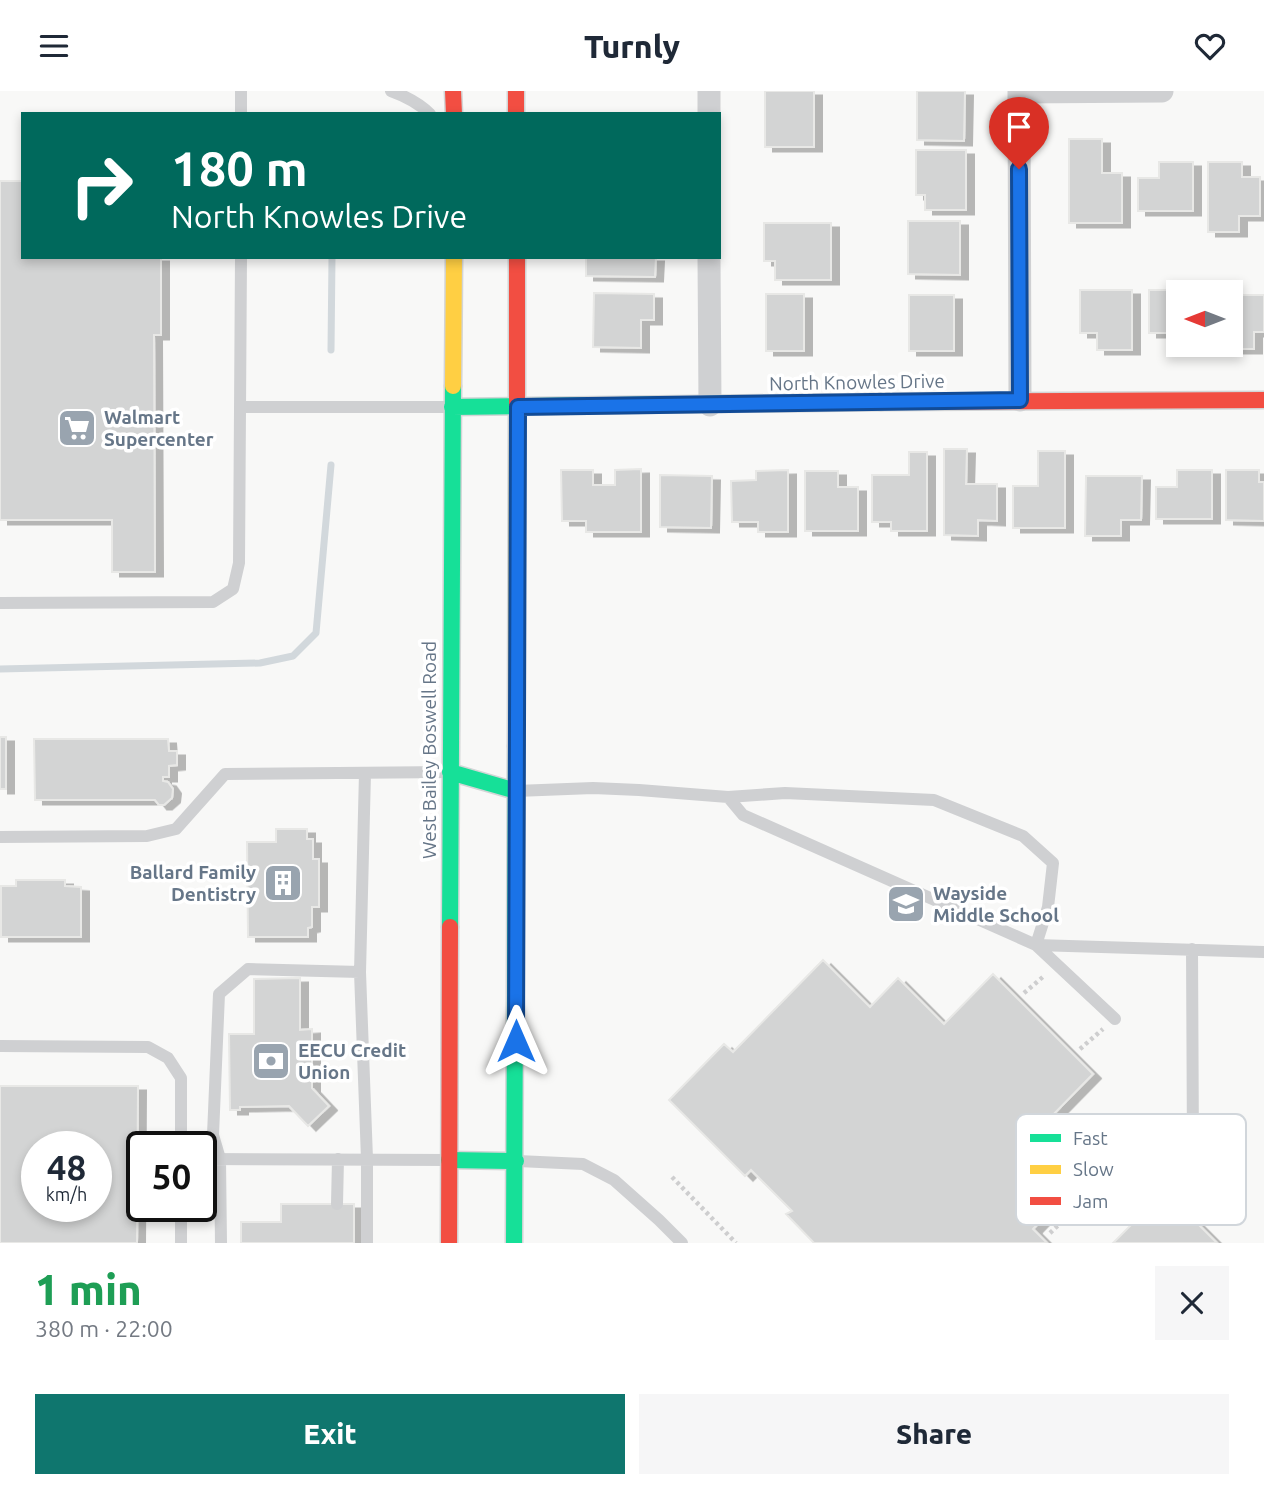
<!DOCTYPE html>
<html lang="en">
<head>
<meta charset="utf-8">
<style>
  body { margin:0; font-family:Ubuntu,sans-serif; background:#f6f6f7; color:#1f2937; height:100vh; display:flex; flex-direction:column; font-size:26px; white-space:nowrap }
  * { box-sizing:border-box; margin:0 }
  p { font-size:23px; color:#747a83 }
  .icon { flex:none; width:38px; height:38px; fill:none; stroke:currentColor; stroke-width:2; stroke-linecap:round; stroke-linejoin:round }
  .map { position:relative; height:1152px; overflow:hidden }
  .details { display:flex; flex-direction:column; background:#fff; flex:1 }
  .details>* { flex:none }
  .hud { position:absolute; left:21px; top:21px; width:700px; height:147px; border-radius:0px; box-shadow:0 4px 10px #0003; background:#00695c; color:#fff; overflow:hidden }
  .needle { width:46px; rotate:270deg }
  .controls { position:absolute; left:1166px; top:189px; display:grid; gap:14px }
  .controls a { display:grid; place-items:center; width:77px; height:77px; border-radius:0px; background:#fff; box-shadow:0 4px 10px #0003; font-size:35px }
  .speed { position:absolute; left:21px; top:1040px; display:flex; gap:14px; font-size:35px; font-weight:700; text-align:center }
  .speed>* { display:grid; place-content:center; width:91px; height:91px; border-radius:50%; background:#fff; box-shadow:0 4px 10px #0003; line-height:1 }
  .speed small { font-size:18px; font-weight:400 }
  .speed .limit { border:4px solid #111; border-radius:10px; background:#fff; color:#111 }
  .pin { position:absolute; display:grid; place-items:center; width:60px; height:60px; color:#fff; margin:-72px -30px; border-radius:50% 50% 50% 0; rotate:-45deg; box-shadow:0 0 7px #0007 }
  .pin .icon { rotate:45deg }
  .me { position:absolute; width:77px; margin:-38px; rotate:0deg; stroke-linejoin:round; filter:drop-shadow(0 0 5px #0008) }
  .turn { display:flex; align-items:center; gap:24px; height:147px; padding:0 35px; font-size:32px }
  .turn .icon { width:91px; height:91px; stroke-width:2.5 }
  .turn b { display:block; font-size:49px; line-height:60px }
  .round { display:grid; place-items:center; flex:none; width:74px; height:74px; border-radius:0px; background:#f6f6f7 }
  .head { display:flex; align-items:center; justify-content:space-between; height:119px; padding:0 35px }
  h1 { font-size:42px; font-weight:800; line-height:52px; color:#1e9e55 }
  .action { display:flex; gap:14px; margin-top:auto; padding:14px 35px }
  .action a { flex:1; height:80px; border-radius:0px; background:#0f766e; color:#fff; font-size:28px; font-weight:800; line-height:80px; text-align:center }
  .action a+a { background:#f6f6f7; color:#1f2937 }
  header { display:flex; justify-content:space-between; align-items:center; height:91px; padding:0 35px; background:#fff; font-size:32px; font-weight:800 }
  .map>svg:first-child { display:block }
  .lines { fill:none; stroke-linecap:round; stroke-linejoin:round }
  .stream { stroke:#d2d8dc; stroke-width:7 }
  .building { fill:#d3d4d4; stroke:#e8e8e6; stroke-width:2; fill-rule:evenodd; filter:url(#shadow) }
  .fast-casing { stroke:#d3d5d6; stroke-width:19 }
  .slow-casing { stroke:#d3d5d6; stroke-width:19 }
  .jam-casing { stroke:#d3d5d6; stroke-width:19 }
  .path { stroke:#cececf; stroke-width:4.5; stroke-dasharray:3.5 3.5; stroke-linecap:butt }
  .lane { stroke:#cfd0d2; stroke-width:12 }
  .street { stroke:#cfd0d2; stroke-width:23 }
  .fast { stroke:#16e098; stroke-width:16 }
  .slow { stroke:#ffcf43; stroke-width:16 }
  .jam { stroke:#f24e42; stroke-width:16 }
  .route-casing { stroke:#114b97; stroke-width:18 }
  .route { stroke:#1a73e8; stroke-width:12 }
  .labels { text-anchor:middle; dominant-baseline:central; stroke-width:7; stroke-linejoin:round; paint-order:stroke }
  .street-label { font-size:19px; fill:#667688; stroke:#fff }
  .poi-label { font-size:19px; font-weight:bold; fill:#667688; stroke:#fff; text-anchor:start }
  .key { fill:#fff; stroke:#d1d6db; stroke-width:2 }
  .key-label { font-size:19px; fill:#667688 }
</style>
</head>
<body>
<header><svg class="icon" aria-label="menu" viewBox="0 0 24 24"><path d="M4 6h16M4 12h16M4 18h16"/></svg>Turnly<svg class="icon" aria-label="heart" viewBox="0 0 24 24"><path d="M12 20l-8-8c-3-5 5-10 8-4 3-6 11-1 8 4z"/></svg></header>
<div class="map">
<svg width="1264" height="1152" viewBox="0 0 1264 1152">
  <defs>
    <filter id="shadow"><feDropShadow dx="8" dy="4.5" stdDeviation="0" flood-color="#0004"/></filter>
  </defs>
  <rect width="100%" height="100%" fill="#f8f8f7"/>
  <g class="lines">
    <path class="stream" d="M331,259L332,166
      M0,578L260,572L293,565L316,542L331,374"/>
  </g>
  <path class="building" d="M765,0H814V56H765Z
    M917,0H965L964,50L917,49Z
    M1069,48H1102V82H1122V132H1069Z
    M916,59H966V119H925V104H916Z
    M1159,71H1193V120H1138V87H1159Z
    M1208,71H1242V86H1260V125H1239V141H1208Z
    M0,90H23V166H161V244H154L155,481H112V429H0Z
    M908,130H960V184L908,183Z
    M764,132H831V189H775V170H764Z
    M586,166H656L655,186L586,185Z
    M1080,199H1132V259H1097V242H1080Z
    M1149,199H1206V201H1178V254H1206V258H1169V242H1149Z
    M594,202L654,203V229H641V257L593,256Z
    M766,203H804V260H766Z
    M909,204H954V260H909Z
    M1230,204H1264V241H1254V258H1221V254H1230Z
    M944,358H967L966,393H997V430L978,429V445L944,444Z
    M1038,360H1065V437H1013V395H1038Z
    M909,361H927V440H891V431H872V384H909Z
    M641,378V441H586V430H562L561,379H593V394H615V379Z
    M788,379V441H758V431H732L731,390L756,389V380Z
    M1177,379H1212V428H1156V396H1177Z
    M1226,379H1259V391H1264V430L1226,429Z
    M805,380H838V396H858V440H805Z
    M660,384L712,385L711,437L660,436Z
    M1086,385H1142L1141,429H1121V445H1085Z
    M0,646H6V698H0Z
    M34,648H168L169,660H177V674L169,675V686H163V690L168,691L173,698L172,707L164,714H159L155,709H35Z
    M276,738H307V748H313V768H319V816H312V836L308,837V846H248L247,751H276Z
    M16,789H65V795L81,796V846H1V795H16Z
    M823,869L870,916L898,887L944,933L993,883L1093,983L1044,1033L1090,1079L1033,1138L1047,1152H814L786,1123L792,1120L751,1079L745,1085L669,1009L724,953L733,961Z
    M300,887V939L312,938V997L329,1015L308,1035L289,1015L240,1016V1019H230L229,943H254V888Z
    M0,995H138L137,1152H0ZM37,1055H96V1115H37Z
    M1165,1100L1217,1152H1113Z
    M281,1113H354V1152H241V1131H281Z"/>
  <g class="lines">
    <defs>
      <path id="fast" d="M452,316L881,311
        M450,681L516,700
        M450,836L453,295
        M449,1069L516,1070
        M514,1152L516,655"/>
      <path id="slow" d="M453,295L454,166
        M516,655L517,322"/>
      <path id="jam" d="M453,0L454,23
        M516,0V23
        M881,311L1264,309
        M517,322V166
        M449,1152L450,836"/>
    </defs>
    <use href="#fast" class="fast-casing"/>
    <use href="#slow" class="slow-casing"/>
    <use href="#jam" class="jam-casing"/>
    <path class="path" d="M1024,902L1044,885
      M1080,958L1103,938
      M672,1086L736,1152
      M1050,1142L1169,1029"/>
    <path class="lane" d="M391,0C405,5 419,12 430,23
      M241,23V0
      M240,316H450
      M0,512L213,511L233,498L239,472L241,166
      M516,700L593,697L639,699L728,706L785,702L934,709L1023,745L1053,772L1048,816L1036,854
      M728,706L743,724L1036,854L1115,928
      M0,746L147,745L176,738L225,683L449,681
      M1036,854L1264,861
      M1192,858L1193,1061
      M360,881L365,682
      M0,955L148,956L168,967L181,987V1055
      M201,1068L448,1069
      M518,1070L583,1073L614,1089L659,1129L682,1152
      M337,1113L338,1068
      M181,1115V1152
      M221,1152L220,1068L213,1044L219,903L248,878L360,881L367,1068V1152"/>
    <path class="street" d="M709,0V23
      M1019,0L1020,309
      M1019,1L1162,0
      M709,166L710,314"/>
    <use href="#fast" class="fast"/>
    <use href="#slow" class="slow"/>
    <use href="#jam" class="jam"/>
  </g>
  <g class="lines">
    <defs>
      <path id="route" d="M516,950L518,316L1020,309L1019,78"/>
    </defs>
    <use href="#route" class="route-casing"/>
    <use href="#route" class="route"/>
  </g>
  <defs>
    <symbol id="supermarket-square" viewBox="-11 -11 22 22"><rect x="-9" y="-9" width="18" height="18" rx="4" fill="#99a4af" stroke="#fff"/><path d="M-6-5.5h2.5l.6 2H6L4.5 2H-2.5L-4.4-4H-6ZM-1.5 3.2a1.3 1.3 0 1 0 .1 0ZM3 3.2a1.3 1.3 0 1 0 .1 0Z" fill="#fff"/></symbol>
    <symbol id="building-square" viewBox="-11 -11 22 22"><rect x="-9" y="-9" width="18" height="18" rx="4" fill="#99a4af" stroke="#fff"/><path d="M-4-6H4V6H1V3H-1V6H-4ZM-2.5-4.3h1.7v1.8h-1.7ZM.8-4.3h1.7v1.8H.8ZM-2.5-1h1.7V.8h-1.7ZM.8-1h1.7V.8H.8Z" fill="#fff"/></symbol>
    <symbol id="school-square" viewBox="-11 -11 22 22"><rect x="-9" y="-9" width="18" height="18" rx="4" fill="#99a4af" stroke="#fff"/><path d="M0-5L7-2L0 1L-7-2ZM-4 1L0 2.5L4 1V4Q0 6-4 4Z" fill="#fff"/></symbol>
    <symbol id="bank-square" viewBox="-11 -11 22 22"><rect x="-9" y="-9" width="18" height="18" rx="4" fill="#99a4af" stroke="#fff"/><path d="M-6-4H6V4H-6ZM0-2.3a2.3 2.3 0 1 0 0 4.6a2.3 2.3 0 1 0 0-4.6Z" fill="#fff"/></symbol>
  </defs>
  <g fill-rule="evenodd">
    <use href="#supermarket-square" x="55" y="315" width="44" height="44"/>
    <use href="#building-square" x="261" y="770" width="44" height="44"/>
    <use href="#school-square" x="884" y="791" width="44" height="44"/>
    <use href="#bank-square" x="249" y="948" width="44" height="44"/>
  </g>
  <g class="labels">
    <g class="street-label">
      <text transform="translate(857 291) rotate(-1)">North Knowles Drive</text>
      <text transform="translate(429 659) rotate(-90)">West Bailey Boswell Road</text>
    </g>
    <g class="poi-label">
      <text x="104" y="326">Walmart<tspan x="104" dy="22">Supercenter</tspan></text>
      <text x="256" y="781" text-anchor="end">Ballard Family<tspan x="256" dy="22">Dentistry</tspan></text>
      <text x="933" y="802">Wayside<tspan x="933" dy="22">Middle School</tspan></text>
      <text x="298" y="959">EECU Credit<tspan x="298" dy="22">Union</tspan></text>
    </g>
  </g>
  <rect x="1016" y="1023" width="230" height="111" rx="10" class="key"/>
  <rect x="1030" y="1043" width="31" height="8" fill="#16e098"/>
  <rect x="1030" y="1074" width="31" height="9" fill="#ffcf43"/>
  <rect x="1030" y="1106" width="31" height="8" fill="#f24e42"/>
  <g class="key-label">
    <text x="1073" y="1054">Fast</text>
    <text x="1073" y="1085">Slow</text>
    <text x="1073" y="1117">Jam</text>
  </g>
</svg>
<div class="controls">
<a><svg class="needle" viewBox="-14 -14 28 28"><path d="M0-13l5 13h-10z" fill="#e53935"/><path d="M0 13l5-13h-10z" fill="#747a83"/></svg></a>
</div>
<div class="speed"><div>48<small>km/h</small></div><div class="limit">50</div></div>
<div class="pin" style="left:1019px;top:78px;background:#d93025"><svg class="icon" aria-label="arrive" viewBox="0 0 24 24"><path d="M6 21V4h12l-3 4 3 4H6"/></svg></div>
<svg class="me" style="left:516px;top:950px" viewBox="-20 -20 40 40"><path d="M0-17L14 15 0 8-14 15z" fill="#1a73e8" stroke="#fff" stroke-width="4"/></svg>
<div class="hud">
<div class="turn"><svg class="icon" aria-label="right" viewBox="0 0 24 24"><path d="M7 20v-9h11M14 6l5 5-5 5"/></svg><div><b>180 m</b>North Knowles Drive</div></div>
</div>
</div>
<section class="details">
<div class="head"><div><h1>1 min</h1><p>380 m · 22:00</p></div><a class="round"><svg class="icon" aria-label="close" viewBox="0 0 24 24"><path d="M6 6l12 12M18 6L6 18"/></svg></a></div>
<div class="action"><a>Exit</a><a>Share</a></div>
</section>
</body>
</html>
